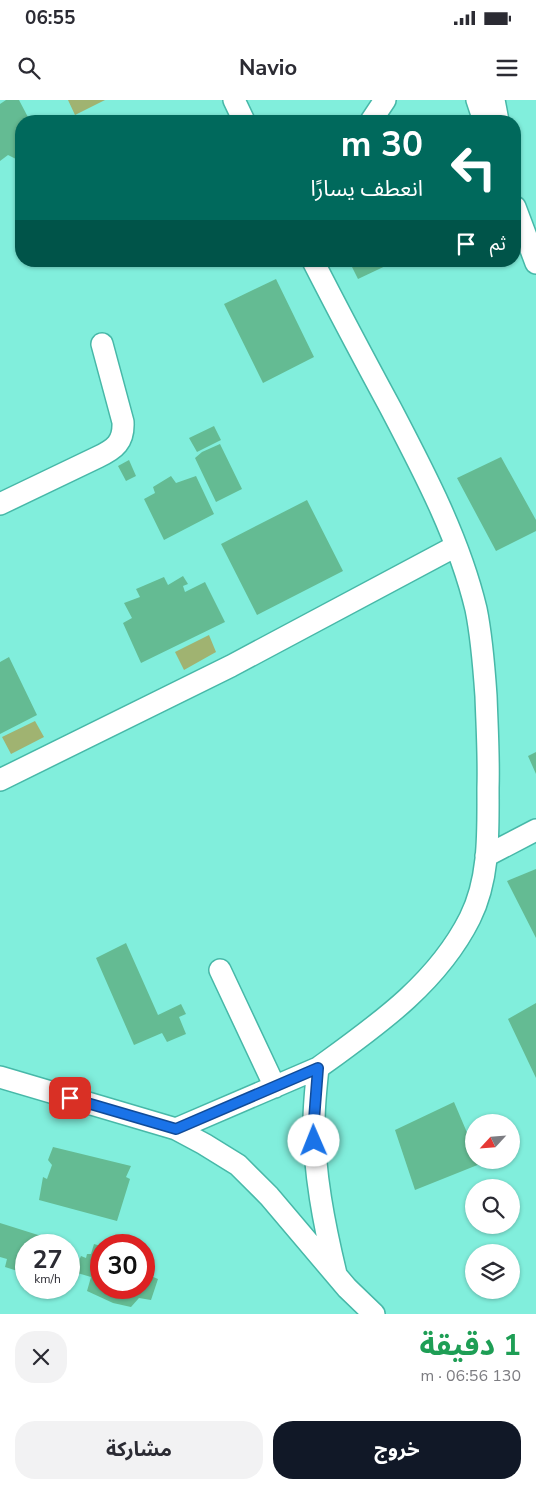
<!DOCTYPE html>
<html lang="ar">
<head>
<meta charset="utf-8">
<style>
  body { margin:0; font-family:"Nunito Sans","Noto Sans Arabic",sans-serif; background:#f2f2f3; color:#2b2b33; direction:rtl; height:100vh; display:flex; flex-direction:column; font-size:19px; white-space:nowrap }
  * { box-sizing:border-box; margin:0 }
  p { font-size:16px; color:#7c7c81 }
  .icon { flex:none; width:28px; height:28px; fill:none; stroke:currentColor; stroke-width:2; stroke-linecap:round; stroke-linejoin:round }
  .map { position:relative; height:1214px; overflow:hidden; direction:ltr }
  .panel { display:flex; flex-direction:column; background:#fff; flex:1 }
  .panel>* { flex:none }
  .top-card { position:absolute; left:15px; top:15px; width:506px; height:152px; border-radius:20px; box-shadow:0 1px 4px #0004; direction:rtl; background:#00695c; color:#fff; overflow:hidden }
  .needle { width:32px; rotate:244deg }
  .fabs { position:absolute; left:465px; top:1014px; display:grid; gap:10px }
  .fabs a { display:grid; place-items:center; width:55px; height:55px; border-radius:50%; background:#fff; box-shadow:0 1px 4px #0004; font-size:25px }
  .speed { position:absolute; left:15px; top:1134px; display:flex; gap:10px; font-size:25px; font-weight:700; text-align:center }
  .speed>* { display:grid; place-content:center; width:65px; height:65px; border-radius:50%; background:#fff; box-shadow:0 1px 4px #0004; line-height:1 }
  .speed small { font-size:12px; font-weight:400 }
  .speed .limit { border:8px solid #d22; background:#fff; color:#111 }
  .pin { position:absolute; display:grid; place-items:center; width:42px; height:42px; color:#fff; margin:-21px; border-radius:10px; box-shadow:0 2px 8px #0006 }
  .me { position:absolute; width:55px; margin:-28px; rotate:359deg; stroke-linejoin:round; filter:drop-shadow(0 0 4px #0008) }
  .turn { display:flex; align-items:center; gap:18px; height:105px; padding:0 15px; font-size:22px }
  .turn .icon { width:65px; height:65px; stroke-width:2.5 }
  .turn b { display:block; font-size:35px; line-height:42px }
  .then { display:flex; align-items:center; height:48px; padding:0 15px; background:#0003; gap:10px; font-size:19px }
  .round { display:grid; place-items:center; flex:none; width:52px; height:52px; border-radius:20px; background:#f2f2f3 }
  .summary { display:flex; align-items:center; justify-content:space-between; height:85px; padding:0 15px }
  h1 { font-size:30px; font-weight:700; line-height:38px; color:#1e9e55 }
  .cta { display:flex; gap:10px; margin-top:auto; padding:10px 15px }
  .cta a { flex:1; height:58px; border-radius:20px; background:#111827; color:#fff; font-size:20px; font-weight:700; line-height:58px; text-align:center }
  .cta a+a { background:#f2f2f3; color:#2b2b33 }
  .status { display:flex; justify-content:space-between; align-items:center; height:35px; padding:0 25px; background:#fff; direction:ltr }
  .status svg { height:14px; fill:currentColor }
  header { display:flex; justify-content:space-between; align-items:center; height:65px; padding:0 15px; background:#fff; font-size:22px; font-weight:700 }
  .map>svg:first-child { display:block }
  .water { fill:#a0b371 }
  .building { fill:#64bb93 }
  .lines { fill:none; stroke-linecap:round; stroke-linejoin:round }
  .minor-casing { stroke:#47b8a8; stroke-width:24 }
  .minor { stroke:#fff; stroke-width:21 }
  .route-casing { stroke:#114b97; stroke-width:12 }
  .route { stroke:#1a73e8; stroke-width:9 }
</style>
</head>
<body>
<div class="status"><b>06:55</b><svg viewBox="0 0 49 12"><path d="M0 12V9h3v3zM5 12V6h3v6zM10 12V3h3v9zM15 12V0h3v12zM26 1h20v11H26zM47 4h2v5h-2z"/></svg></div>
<header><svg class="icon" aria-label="menu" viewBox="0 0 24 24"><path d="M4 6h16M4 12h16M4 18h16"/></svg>Navio<svg class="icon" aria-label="search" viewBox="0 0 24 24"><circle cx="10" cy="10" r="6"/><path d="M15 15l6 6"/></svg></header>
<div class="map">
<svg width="536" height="1214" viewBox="0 0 536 1214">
  <rect width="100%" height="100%" fill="#81eedc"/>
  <path class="water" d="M68,0H105L75,15Z
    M209,535L216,552L184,570L175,552Z
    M35,621L44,637L11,654L2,637Z"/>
  <path class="building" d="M6,0H19L30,21H21V58L16,59L8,55L0,61V4Z
    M349,161H396L358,179Z
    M276,179L314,257L263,283L224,204Z
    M214,326L221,340L197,352L189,338Z
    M220,344L242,389L216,402L195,358L202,352Z
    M501,357L536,420V431L496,451L457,378Z
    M129,360L136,376L126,381L118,366Z
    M171,376L176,383L196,376L214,414L164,440L144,399L155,393L153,387Z
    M307,400L343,471L257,515L221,444Z
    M183,476L188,484L183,486L185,492L205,482L225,522L141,563L123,523L132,518L124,503L140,497L136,489L164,477L168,485Z
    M9,557L37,615L0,634V562Z
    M536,652V674L528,656Z
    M536,769V838L507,781Z
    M126,843L158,915L181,904L186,914L179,917L186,934L167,942L162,933L134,945L96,858Z
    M536,903V978L508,919Z
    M454,1002L474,1049V1060H478L480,1064L415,1090L395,1030Z
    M53,1047L131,1066L126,1077L130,1079L117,1121L39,1100L43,1077L47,1079L52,1065L48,1060Z
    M0,1123L54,1140L53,1145H26V1166L24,1173L5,1167L7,1159L0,1157Z
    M94,1144L101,1146V1188H144V1173L158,1179L151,1200L139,1198L131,1207L113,1203L87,1191L91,1177L74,1172L81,1156L86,1158L87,1154H91Z"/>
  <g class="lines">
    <defs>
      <path id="minor" d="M234,0L244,21
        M477,0L484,21
        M494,0L498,21
        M371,21L385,0
        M515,107L536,163
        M313,161C338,210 364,259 390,307C424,372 459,438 476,509C482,538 484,567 486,596C487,626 489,657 488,688C488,731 490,778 470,818C437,884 376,926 318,968C316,986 314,1004 314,1022C314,1073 324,1124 336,1174
        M0,404L98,357C115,349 124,342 123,322L102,244
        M0,680L231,566L456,446
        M486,756L536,730
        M220,870L275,987
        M0,977L176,1029L204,1044L238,1065L269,1096L347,1188L374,1214
        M176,1029L318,968"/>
    </defs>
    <use href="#minor" class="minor-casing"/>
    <use href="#minor" class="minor"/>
  </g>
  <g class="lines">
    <defs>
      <path id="route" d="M70,998L176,1029L318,968L314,1020V1041"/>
    </defs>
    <use href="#route" class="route-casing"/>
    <use href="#route" class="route"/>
  </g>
</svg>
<div class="fabs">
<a><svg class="needle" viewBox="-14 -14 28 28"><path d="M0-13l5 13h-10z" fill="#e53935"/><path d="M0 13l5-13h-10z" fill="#7c7c81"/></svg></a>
<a><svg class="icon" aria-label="search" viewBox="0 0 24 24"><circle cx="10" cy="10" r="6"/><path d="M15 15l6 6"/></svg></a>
<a><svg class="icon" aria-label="layers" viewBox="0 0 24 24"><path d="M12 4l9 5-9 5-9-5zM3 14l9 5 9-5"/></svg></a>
</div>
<div class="speed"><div>27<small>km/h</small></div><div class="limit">30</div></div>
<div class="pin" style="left:70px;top:998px;background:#d93025"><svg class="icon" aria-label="arrive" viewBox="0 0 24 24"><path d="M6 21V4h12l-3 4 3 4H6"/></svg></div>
<svg class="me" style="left:314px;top:1041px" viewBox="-20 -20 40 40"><circle r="19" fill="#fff"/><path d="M0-13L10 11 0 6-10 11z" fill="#1a73e8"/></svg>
<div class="top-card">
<div class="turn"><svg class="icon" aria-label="left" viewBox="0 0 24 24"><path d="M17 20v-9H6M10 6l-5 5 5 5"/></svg><div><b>30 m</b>انعطف يسارًا</div></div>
<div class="then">ثم<svg class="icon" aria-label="arrive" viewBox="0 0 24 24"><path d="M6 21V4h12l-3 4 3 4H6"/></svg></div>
</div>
</div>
<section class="panel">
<div class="summary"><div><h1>1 دقيقة</h1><p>130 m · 06:56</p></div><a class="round"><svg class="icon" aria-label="close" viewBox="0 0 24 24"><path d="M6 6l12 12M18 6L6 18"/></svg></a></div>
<div class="cta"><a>خروج</a><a>مشاركة</a></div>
</section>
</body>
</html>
